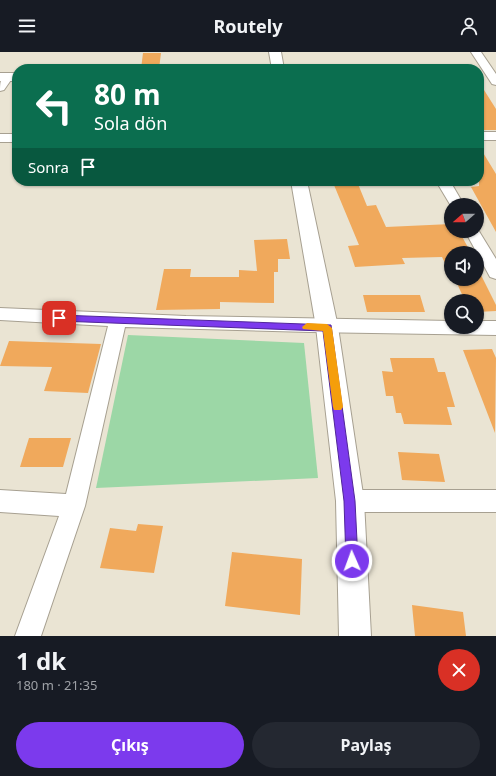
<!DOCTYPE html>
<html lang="tr">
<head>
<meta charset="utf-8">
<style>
  body { margin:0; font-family:"Noto Sans",sans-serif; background:#242831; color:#f1f3f6; height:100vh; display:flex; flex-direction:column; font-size:15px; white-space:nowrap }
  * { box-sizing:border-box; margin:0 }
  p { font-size:13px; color:#9ea1a6 }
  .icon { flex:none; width:22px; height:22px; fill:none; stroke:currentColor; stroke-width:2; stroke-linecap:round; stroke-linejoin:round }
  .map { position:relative; height:584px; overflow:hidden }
  .drawer { display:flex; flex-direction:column; background:#171b24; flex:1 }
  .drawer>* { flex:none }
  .hud { position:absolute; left:12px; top:12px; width:472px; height:122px; border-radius:16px; box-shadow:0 1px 3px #0004; background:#0b6e4f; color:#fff; overflow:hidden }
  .needle { width:26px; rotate:250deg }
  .buttons { position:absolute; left:444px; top:146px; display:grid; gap:8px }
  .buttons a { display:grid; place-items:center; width:40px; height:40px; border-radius:50%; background:#171b24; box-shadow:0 1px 3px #0004; font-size:20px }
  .pin { position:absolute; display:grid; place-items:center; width:34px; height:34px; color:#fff; margin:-17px; border-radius:8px; box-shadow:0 2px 6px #0006 }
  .me { position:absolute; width:44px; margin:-22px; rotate:358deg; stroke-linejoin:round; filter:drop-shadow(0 0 3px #0008) }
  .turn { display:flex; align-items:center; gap:14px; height:84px; padding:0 16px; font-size:18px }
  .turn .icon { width:52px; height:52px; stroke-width:2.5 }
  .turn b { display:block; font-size:28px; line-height:34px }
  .then { display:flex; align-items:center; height:38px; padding:0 16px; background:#0003; gap:8px; font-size:15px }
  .round { display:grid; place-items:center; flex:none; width:42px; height:42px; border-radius:21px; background:#242831 }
  .overview { display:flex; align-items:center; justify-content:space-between; height:68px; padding:0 16px }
  h1 { font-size:24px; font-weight:700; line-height:30px }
  .primary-button { display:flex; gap:8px; margin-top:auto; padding:8px 16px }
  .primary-button a { flex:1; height:46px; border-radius:24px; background:#7c3aed; color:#fff; font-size:16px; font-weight:700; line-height:46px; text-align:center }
  .primary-button a+a { background:#242831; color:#f1f3f6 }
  header { display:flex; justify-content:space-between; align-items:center; height:52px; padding:0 16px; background:#171b24; font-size:18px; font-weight:700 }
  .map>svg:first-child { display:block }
  .green { fill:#9cd7a6 }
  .building { fill:#f0a95c }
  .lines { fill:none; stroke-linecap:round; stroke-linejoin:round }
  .street-casing { stroke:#a7a091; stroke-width:2 }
  .secondary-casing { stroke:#a7a091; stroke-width:2 }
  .street { fill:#fff; fill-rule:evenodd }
  .secondary { fill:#fff; fill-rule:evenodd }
  .route { fill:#7c3aed; stroke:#51269a }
  .slow { fill:#f59e0b }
</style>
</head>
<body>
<header><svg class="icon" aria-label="menu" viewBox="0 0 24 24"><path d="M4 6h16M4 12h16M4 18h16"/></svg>Routely<svg class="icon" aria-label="person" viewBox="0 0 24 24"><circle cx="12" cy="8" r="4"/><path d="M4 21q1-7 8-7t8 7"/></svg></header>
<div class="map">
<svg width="496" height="584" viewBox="0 0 496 584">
  <rect width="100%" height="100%" fill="#eae4d3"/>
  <path class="green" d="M128,283L304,291L318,426L96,436Z"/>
  <path class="building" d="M143,1H161L159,17H141Z
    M479,30L496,57V78H479Z
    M479,94L496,122V180L471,135L479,134Z
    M358,132L367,154L376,153L386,175L451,172V179H459L471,201H451V218L449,215H447L442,205L402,206L405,212L355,215L348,194L359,193L334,133Z
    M287,187L290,207H278V220H274V251L220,250V257L156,258L164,217H191L190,225H239V218L257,219L254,188Z
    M477,215L496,253V259L477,260V249H465L455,227H477Z
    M363,243H420L425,260H367Z
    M9,289L101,292L88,341L44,339L52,315L0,314Z
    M492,297L496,306L495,381L463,298Z
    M390,306H434L438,320H445L455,355H447L452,373L404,372L401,361H396L393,344H386L382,319L393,320Z
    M29,386H71L63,415H20Z
    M398,400L439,402L445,430L402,428Z
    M138,472L163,474L154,521L100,516L110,476L136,479Z
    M232,500L302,507L300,563L225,554Z
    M412,553L463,560L466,584H415Z"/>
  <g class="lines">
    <defs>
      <path id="street" d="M471,0H481L496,22V33L492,32Z
        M8,22L13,25L4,38L0,39C0,32 0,24 8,22Z
        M479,80H496V88H479Z
        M0,82H17V90H0Z
        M436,129H450L464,153H451V154Z
        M477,176L496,207V227L490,225L465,179H477Z
        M0,256L186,264L451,269V275H477V269H496V283L310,280L125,275L85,454L41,584H15L59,464L0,460V438L66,442L108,274L0,268Z
        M350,438H496V460H350L342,457L339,449L342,441Z"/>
      <path id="secondary" d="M269,0H281L284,17H272Z
        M0,21H17V29H0Z
        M291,129H307L338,275L364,449L371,584H339L336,449L316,275Z"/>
    </defs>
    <use href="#street" class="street-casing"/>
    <use href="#secondary" class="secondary-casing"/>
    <use href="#street" class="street"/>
    <use href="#secondary" class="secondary"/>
  </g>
  <path class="route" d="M59,263L331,273L355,449L358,509L356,513L352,515L348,513L346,509L344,449L323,279L59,269L54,266Z"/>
  <path class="slow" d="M307,271L327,272L332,276L343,355L341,358H334L333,355L323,279L303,277L302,275Z"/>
</svg>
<div class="buttons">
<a><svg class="needle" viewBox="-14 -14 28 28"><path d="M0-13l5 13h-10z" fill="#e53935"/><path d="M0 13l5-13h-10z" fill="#9ea1a6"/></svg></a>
<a><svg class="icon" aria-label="sound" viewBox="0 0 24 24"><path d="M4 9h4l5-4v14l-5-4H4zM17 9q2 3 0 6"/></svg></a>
<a><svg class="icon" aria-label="search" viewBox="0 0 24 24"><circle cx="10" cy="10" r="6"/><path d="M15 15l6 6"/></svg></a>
</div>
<div class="pin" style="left:59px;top:266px;background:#d93025"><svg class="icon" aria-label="arrive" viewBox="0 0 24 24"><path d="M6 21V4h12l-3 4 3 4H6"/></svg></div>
<svg class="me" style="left:352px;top:509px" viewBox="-20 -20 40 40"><circle r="17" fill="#7c3aed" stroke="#fff" stroke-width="3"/><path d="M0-11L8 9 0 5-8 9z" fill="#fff"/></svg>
<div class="hud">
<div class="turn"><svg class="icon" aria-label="left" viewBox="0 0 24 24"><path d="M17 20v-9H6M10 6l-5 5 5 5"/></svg><div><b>80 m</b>Sola dön</div></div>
<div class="then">Sonra<svg class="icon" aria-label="arrive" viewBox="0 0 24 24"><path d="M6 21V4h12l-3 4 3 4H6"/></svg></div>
</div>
</div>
<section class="drawer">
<div class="overview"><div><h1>1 dk</h1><p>180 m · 21:35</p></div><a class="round" style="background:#d93025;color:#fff"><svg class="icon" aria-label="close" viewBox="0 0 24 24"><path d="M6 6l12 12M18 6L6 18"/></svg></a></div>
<div class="primary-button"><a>Çıkış</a><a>Paylaş</a></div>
</section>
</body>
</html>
